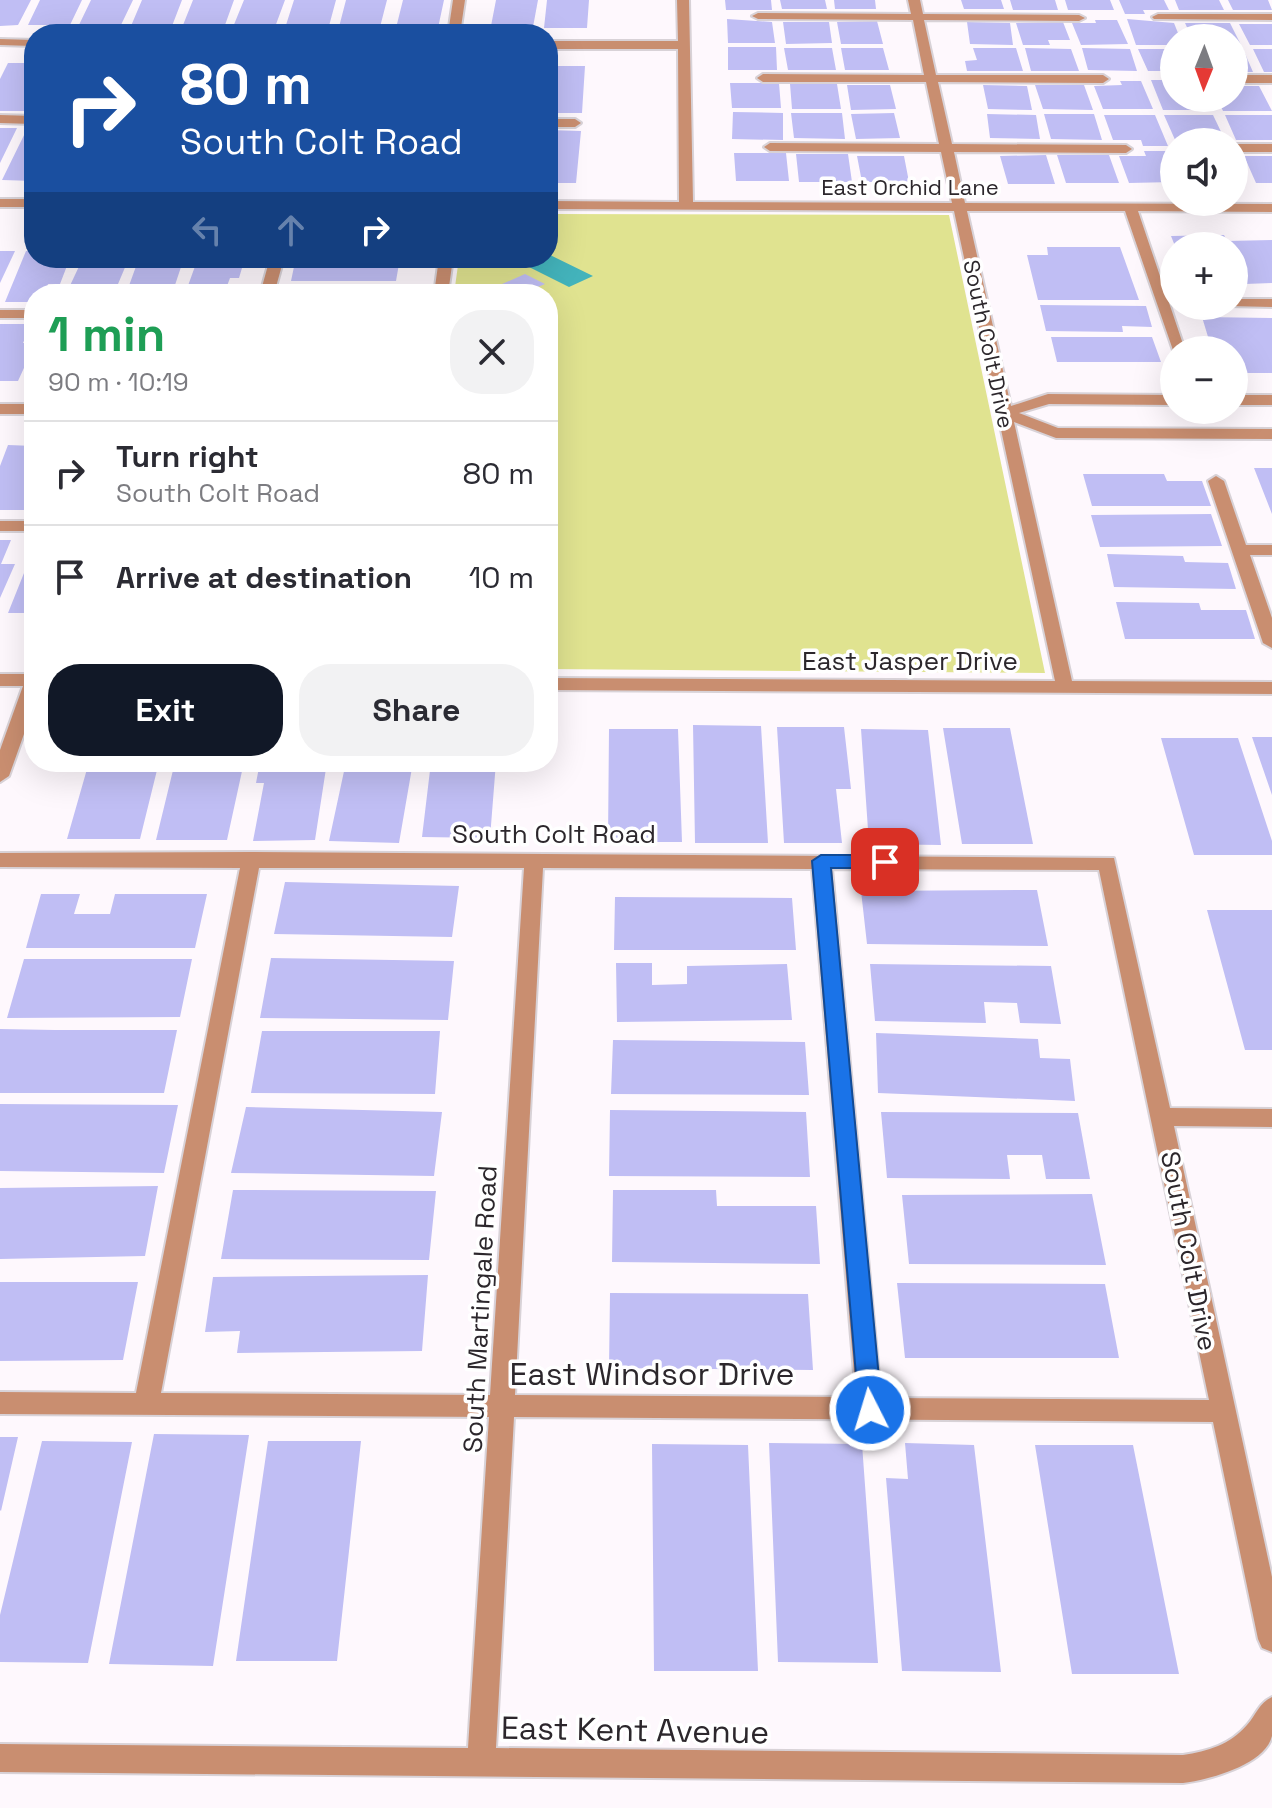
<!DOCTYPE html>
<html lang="en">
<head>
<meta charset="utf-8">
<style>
  body { margin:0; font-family:"Space Grotesk",sans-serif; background:#f2f2f3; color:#2b2b33; height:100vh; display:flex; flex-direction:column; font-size:30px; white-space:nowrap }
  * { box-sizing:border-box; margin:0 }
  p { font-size:26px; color:#7c7c81 }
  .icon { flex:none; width:44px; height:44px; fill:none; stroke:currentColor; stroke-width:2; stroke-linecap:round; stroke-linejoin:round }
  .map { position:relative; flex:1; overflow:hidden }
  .sheet { position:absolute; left:24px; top:284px; width:534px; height:488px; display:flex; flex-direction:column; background:#fff; border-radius:32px; box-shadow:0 8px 32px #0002 }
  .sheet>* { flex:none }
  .banner { position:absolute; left:24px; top:24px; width:534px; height:244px; border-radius:32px; box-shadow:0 8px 32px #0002; background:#1a4fa0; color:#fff; overflow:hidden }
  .needle { width:52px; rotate:181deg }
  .controls { position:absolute; left:1160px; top:24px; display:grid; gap:16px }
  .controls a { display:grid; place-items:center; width:88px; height:88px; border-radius:50%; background:#fff; box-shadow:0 8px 32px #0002; font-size:40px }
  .pin { position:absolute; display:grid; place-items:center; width:68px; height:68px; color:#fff; margin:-34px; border-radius:16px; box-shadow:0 4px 12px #0006 }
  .me { position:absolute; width:88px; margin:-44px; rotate:355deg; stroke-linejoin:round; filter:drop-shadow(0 0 6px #0008) }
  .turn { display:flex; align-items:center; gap:28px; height:168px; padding:0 24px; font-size:36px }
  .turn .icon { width:104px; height:104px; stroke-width:2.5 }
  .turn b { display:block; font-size:56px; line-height:68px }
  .lanes { display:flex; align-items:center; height:76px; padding:0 24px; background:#0003; justify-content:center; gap:40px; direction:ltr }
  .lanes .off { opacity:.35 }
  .round { display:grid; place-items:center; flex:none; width:84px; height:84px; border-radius:32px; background:#f2f2f3 }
  .overview { display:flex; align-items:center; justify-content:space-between; height:136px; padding:0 24px }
  h1 { font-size:48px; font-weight:600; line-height:60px; color:#1e9e55 }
  .cta { display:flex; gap:16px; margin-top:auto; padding:16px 24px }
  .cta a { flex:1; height:92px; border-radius:32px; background:#111827; color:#fff; font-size:32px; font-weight:600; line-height:92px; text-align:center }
  .cta a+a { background:#f2f2f3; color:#2b2b33 }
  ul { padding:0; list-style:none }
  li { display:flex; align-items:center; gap:24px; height:104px; padding:0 24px; border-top:2px solid #e1e1e2 }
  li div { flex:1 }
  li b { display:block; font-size:30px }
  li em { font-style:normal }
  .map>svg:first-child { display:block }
  .green { fill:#e0e390 }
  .water { fill:#43b3bb }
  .building { fill:#c0bef4 }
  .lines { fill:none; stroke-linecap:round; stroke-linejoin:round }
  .minor-casing { stroke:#d8d2d7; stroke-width:4 }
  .minor { fill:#c98e70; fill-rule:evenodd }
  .route { fill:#1a73e8; stroke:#114b97; stroke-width:2 }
  .labels { text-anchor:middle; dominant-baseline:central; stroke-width:7; stroke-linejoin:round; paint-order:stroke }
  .far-street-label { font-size:22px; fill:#2c272c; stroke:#fff }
  .street-label { font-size:26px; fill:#2c272c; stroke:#fff }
  .near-street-label { font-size:32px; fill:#2c272c; stroke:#fff }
</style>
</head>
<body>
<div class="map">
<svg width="1272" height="1808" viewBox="0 0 1272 1808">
  <rect width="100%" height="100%" fill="#fef8fd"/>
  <path class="green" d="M548,214L949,215L1045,673L548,669V294H454L459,258H548Z"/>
  <path class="water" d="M548,254L593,276L569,287L521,263L531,258H548Z"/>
  <path class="building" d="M0,0H31L18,25L0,26Z
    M40,0H82L70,25H28Z
    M91,0H133L120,27H78Z
    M142,0H182L172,26H131Z
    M193,0H234L225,25H183Z
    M244,0H285L275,27H233Z
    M294,0H336L329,26L286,25Z
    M346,0H387L380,27H339Z
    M403,0H444L438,28H396Z
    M496,0H538L533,27L491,26Z
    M547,0H589L587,28H544Z
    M725,0H771L772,10H726Z
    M780,0H825L827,9H782Z
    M834,0H875L876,9H835Z
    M961,0H1001L1004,9H964Z
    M1010,0H1055L1058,10H1013Z
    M1065,0H1110L1114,10H1068Z
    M1119,0H1164L1169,10H1143L1145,14H1125Z
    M1175,0H1219L1224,10H1179Z
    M1228,0H1268L1272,10H1233Z
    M727,19L772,22L775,43H728Z
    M1127,19L1174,23L1180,38H1174V45H1136Z
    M1095,20H1117L1128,44L1081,45L1072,23H1096Z
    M877,21L883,44H841L837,22Z
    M783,22H829L832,43L786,44Z
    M967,22L1010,23L1013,45L970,44Z
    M1063,22L1070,40H1048L1050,45H1023L1016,23Z
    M1185,23H1230L1241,45H1234V38H1192Z
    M1239,24H1272V45H1250Z
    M728,47H776L777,70H728Z
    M784,48H832L836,70H788Z
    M841,48H883L889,70H845Z
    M973,48H1016L1023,71H967L965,61L977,60Z
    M1025,48L1071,49L1079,71H1031Z
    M1082,48L1130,49L1137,71L1088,70Z
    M1138,49H1174V71H1148Z
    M1234,49H1243L1253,72H1234Z
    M1253,49H1272V72H1264Z
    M8,63H34V95L26,111H0V79Z
    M548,66H585L582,113H548Z
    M1151,80H1172L1174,98H1207L1212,110H1163Z
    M1120,81H1141L1153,109H1103L1094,86L1122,85Z
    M730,83H779L781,108H732Z
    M790,84H837L841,109H792Z
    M847,85H890L896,109L851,110Z
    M983,85L1027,86L1032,110L988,109Z
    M1035,85H1084L1093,110L1043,109Z
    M1234,86H1259L1272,111H1223L1217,98H1234Z
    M733,112L783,113V140L732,139Z
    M791,113H842L845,139L794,138Z
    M894,113L900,138L856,139L851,114Z
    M987,114L1036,115L1040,139L990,138Z
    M1044,114H1094L1102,140L1051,139Z
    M1104,115H1155L1168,146H1143L1141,140H1113Z
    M1164,115H1213L1225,140L1176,142Z
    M1225,115H1272V140H1236Z
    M0,128H17L0,163Z
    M27,129H34V181L2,180Z
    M548,130L581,131L576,183H548Z
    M1144,151H1168L1174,165V182L1129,183L1119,156H1146Z
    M734,153H786L789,181H736Z
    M796,154H848L852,182H799Z
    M1046,155L1055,184H1008L1000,156Z
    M1057,155H1109L1119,183H1066Z
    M857,156H904L909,182H862Z
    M1244,156H1272V183H1256Z
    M1224,235L1227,241L1272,240V283L1245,284L1237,267H1234V246H1175L1171,236Z
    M1047,247H1120L1139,300H1038L1027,255H1048Z
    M0,251H15L0,283Z
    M26,251H34V258H70L60,284H48L45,294H34V302H5Z
    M83,258H129L118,284H109L105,294H66Z
    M139,258H184L172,294H126Z
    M198,258H245L239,278H230L224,294H185Z
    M332,258H400L396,281H291L295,262H332Z
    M525,274L545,284L521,294L502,284Z
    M326,287H389L388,294H289L290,291H325Z
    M1040,305L1146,306L1152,327L1122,326L1123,332L1046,331Z
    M1202,317L1272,318V373H1234V350H1212Z
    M0,324H32L23,343H34V346L18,381H0Z
    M1051,337H1152L1161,362H1057Z
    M8,445L34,446V510H0V466Z
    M1254,468H1272V514Z
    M1083,474H1164L1167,481H1202L1211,506H1092Z
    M1211,514L1222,546L1100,547L1091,515Z
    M0,540H11L1,564H15L0,598Z
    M34,548V613H8Z
    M1107,554L1183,556L1185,562L1228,563L1236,589L1114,587Z
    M1116,602L1199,603L1201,610H1246L1255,639H1125Z
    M693,725L761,726L768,843H695Z
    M777,727H844L851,789H836L842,843H784Z
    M943,728H1010L1033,844H962Z
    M609,729H678L682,842H608Z
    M861,729L928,730L941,845L869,844Z
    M1252,737H1272V795Z
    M1161,738H1238L1272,841V855H1194Z
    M89,762H159L140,839H67Z
    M175,762H244L227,840H156Z
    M260,762H327L315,840L253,841L264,783H256Z
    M346,762H413L399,843L329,841Z
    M431,762H496L490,838L422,837Z
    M285,882L459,886L452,937L274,934Z
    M1037,890L1048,946L867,944L861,891Z
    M41,894H80L74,914H110L115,894H207L195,948H26Z
    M615,897L792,898L796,950H614Z
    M1207,910H1272V1050H1245Z
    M271,958L454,961L448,1020L260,1018Z
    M24,959H192L180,1017L7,1018Z
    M616,963H652V985L687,984V966L787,964L792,1020L617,1022Z
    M870,964L1051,966L1061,1024L1020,1023L1017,1003L984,1002L986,1023L875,1021Z
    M0,1029L55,1030H177L164,1093H0Z
    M262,1031H440L435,1094L251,1093Z
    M876,1033L1038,1039L1040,1058L1070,1059L1075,1101L878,1093Z
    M613,1040L805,1042L809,1095L611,1094Z
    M0,1104L178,1105L164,1173L0,1171Z
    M246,1107L442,1112L434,1176L231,1173Z
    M610,1110L806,1112L810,1177L609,1176Z
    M881,1112L1078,1113L1090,1179H1046L1042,1155H1007L1010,1179L887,1178Z
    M158,1186L145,1256L0,1259V1188Z
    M233,1190L436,1191L429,1260L221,1259Z
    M613,1190H716L717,1206H816L820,1264L612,1262Z
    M1092,1194L1106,1265L909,1264L902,1195Z
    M428,1275L422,1351L237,1353L240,1331L205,1332L213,1277Z
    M0,1282H138L123,1360L0,1361Z
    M897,1283L1105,1284L1119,1358H905Z
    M610,1293L808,1294L813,1370L609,1368Z
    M154,1434L249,1435L213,1666L109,1664Z
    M0,1437H18L1,1511L0,1510Z
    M42,1441L132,1442L88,1663L0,1662V1615Z
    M268,1441H361L337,1661H236Z
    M769,1443L862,1444L878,1663L778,1662Z
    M905,1443L974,1445L1001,1672L902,1671L886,1478L908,1479Z
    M652,1444L748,1445L758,1671H654Z
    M1035,1445H1133L1179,1674H1072Z"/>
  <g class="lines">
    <defs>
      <path id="minor" d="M453,0H465L460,34H448Z
        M677,0H689L693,202L952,203L941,152L770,151L764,147L770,143L939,144L926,82H763L757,78L763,74L924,75L913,20L758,19L752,16L758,13L911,14L908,0H920L923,14L1079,15L1085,18L1079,21L924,20L936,75H1103L1109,79L1103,83L938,82L952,144L1126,145L1132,149L1126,153L954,152L965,203L1272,204V212L1138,211L1185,350H1174V353L1125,211H967L1011,406L1048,394L1174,395V405L1049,404L1019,413L1058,428L1272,429V439L1056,438L1014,422L1072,681L1272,682V694L548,690V678L1055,681L954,211L548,209V201L679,202L678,49H548V41H678Z
        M1158,14H1272V20L1154,19L1152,17Z
        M0,39L34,40V46L0,45Z
        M1234,75H1272V83H1234Z
        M0,115L34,116V124L0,123Z
        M548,119H575L581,123L575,127H548Z
        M1234,144H1272V152H1234Z
        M0,199H34V207H0Z
        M270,258H284L274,294H260Z
        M439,258H453L448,294H434Z
        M1234,299H1272V307L1229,306H1234Z
        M0,310H34V318H0Z
        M1234,395H1272V405H1234Z
        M0,404H34V414H0Z
        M1216,476L1224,481L1246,545H1272V555H1250L1272,618V648L1263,643L1208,481Z
        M0,521H34V531H0Z
        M0,674H34V706L9,776L0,782V750L23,686H0Z
        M251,852L1114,858L1170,1108L1272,1109V1127L1174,1126L1272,1577V1652L1262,1648L1258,1639L1213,1422L514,1417L496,1748L1183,1755C1208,1751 1230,1745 1247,1725C1256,1715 1259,1703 1272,1697C1272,1709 1272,1725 1272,1736C1265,1765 1208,1780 1183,1783L0,1772V1744L468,1748L489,1417L0,1414V1392L136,1393L240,868L0,867V853ZM259,868H524L490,1395L161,1393ZM543,868L812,869L856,1397L515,1395ZM832,869L1099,870L1209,1400L881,1398Z"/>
    </defs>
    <use href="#minor" class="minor-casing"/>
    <use href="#minor" class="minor"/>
  </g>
  <path class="route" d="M821,855H885L894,862L885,868H831L882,1410L878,1417L870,1420L862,1417L859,1410L812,861Z"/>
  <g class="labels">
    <g class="far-street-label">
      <text x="910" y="187">East Orchid Lane</text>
      <text transform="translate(989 344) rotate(78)">South Colt Drive</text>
    </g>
    <g class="street-label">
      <text x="910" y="661">East Jasper Drive</text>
      <text x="554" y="834">South Colt Road</text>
      <text transform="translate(1189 1251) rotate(79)">South Colt Drive</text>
      <text transform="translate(480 1309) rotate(-87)">South Martingale Road</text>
    </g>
    <g class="near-street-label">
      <text x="652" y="1374">East Windsor Drive</text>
      <text transform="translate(635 1730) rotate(1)">East Kent Avenue</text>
    </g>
  </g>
</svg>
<div class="controls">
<a><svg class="needle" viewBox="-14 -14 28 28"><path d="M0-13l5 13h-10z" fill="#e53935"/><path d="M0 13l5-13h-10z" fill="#7c7c81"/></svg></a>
<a><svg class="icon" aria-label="sound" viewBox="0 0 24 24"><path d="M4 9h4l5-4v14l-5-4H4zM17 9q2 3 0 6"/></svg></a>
<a>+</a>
<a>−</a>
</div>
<div class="pin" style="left:885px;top:862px;background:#d93025"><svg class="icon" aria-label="arrive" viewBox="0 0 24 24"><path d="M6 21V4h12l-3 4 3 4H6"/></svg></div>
<svg class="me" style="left:870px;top:1410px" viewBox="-20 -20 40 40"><circle r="17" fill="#1a73e8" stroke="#fff" stroke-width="3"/><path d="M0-11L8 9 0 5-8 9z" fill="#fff"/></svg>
<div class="banner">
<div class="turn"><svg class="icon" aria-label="right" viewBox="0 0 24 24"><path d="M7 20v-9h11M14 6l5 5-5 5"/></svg><div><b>80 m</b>South Colt Road</div></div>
<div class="lanes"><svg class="icon off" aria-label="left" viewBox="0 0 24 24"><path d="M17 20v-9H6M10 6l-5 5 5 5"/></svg><svg class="icon off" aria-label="ahead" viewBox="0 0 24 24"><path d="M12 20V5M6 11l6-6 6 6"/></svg><svg class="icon" aria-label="right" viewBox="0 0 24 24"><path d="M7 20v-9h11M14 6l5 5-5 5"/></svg></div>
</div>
<section class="sheet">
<div class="overview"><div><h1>1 min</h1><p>90 m · 10:19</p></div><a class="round"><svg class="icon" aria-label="close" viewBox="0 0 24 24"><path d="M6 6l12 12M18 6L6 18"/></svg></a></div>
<ul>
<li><svg class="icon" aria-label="right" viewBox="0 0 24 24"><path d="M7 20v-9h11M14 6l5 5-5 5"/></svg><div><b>Turn right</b><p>South Colt Road</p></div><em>80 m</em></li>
<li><svg class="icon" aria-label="arrive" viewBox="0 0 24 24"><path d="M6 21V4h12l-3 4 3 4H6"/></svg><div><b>Arrive at destination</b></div><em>10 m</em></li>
</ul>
<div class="cta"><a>Exit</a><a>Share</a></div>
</section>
</div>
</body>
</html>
